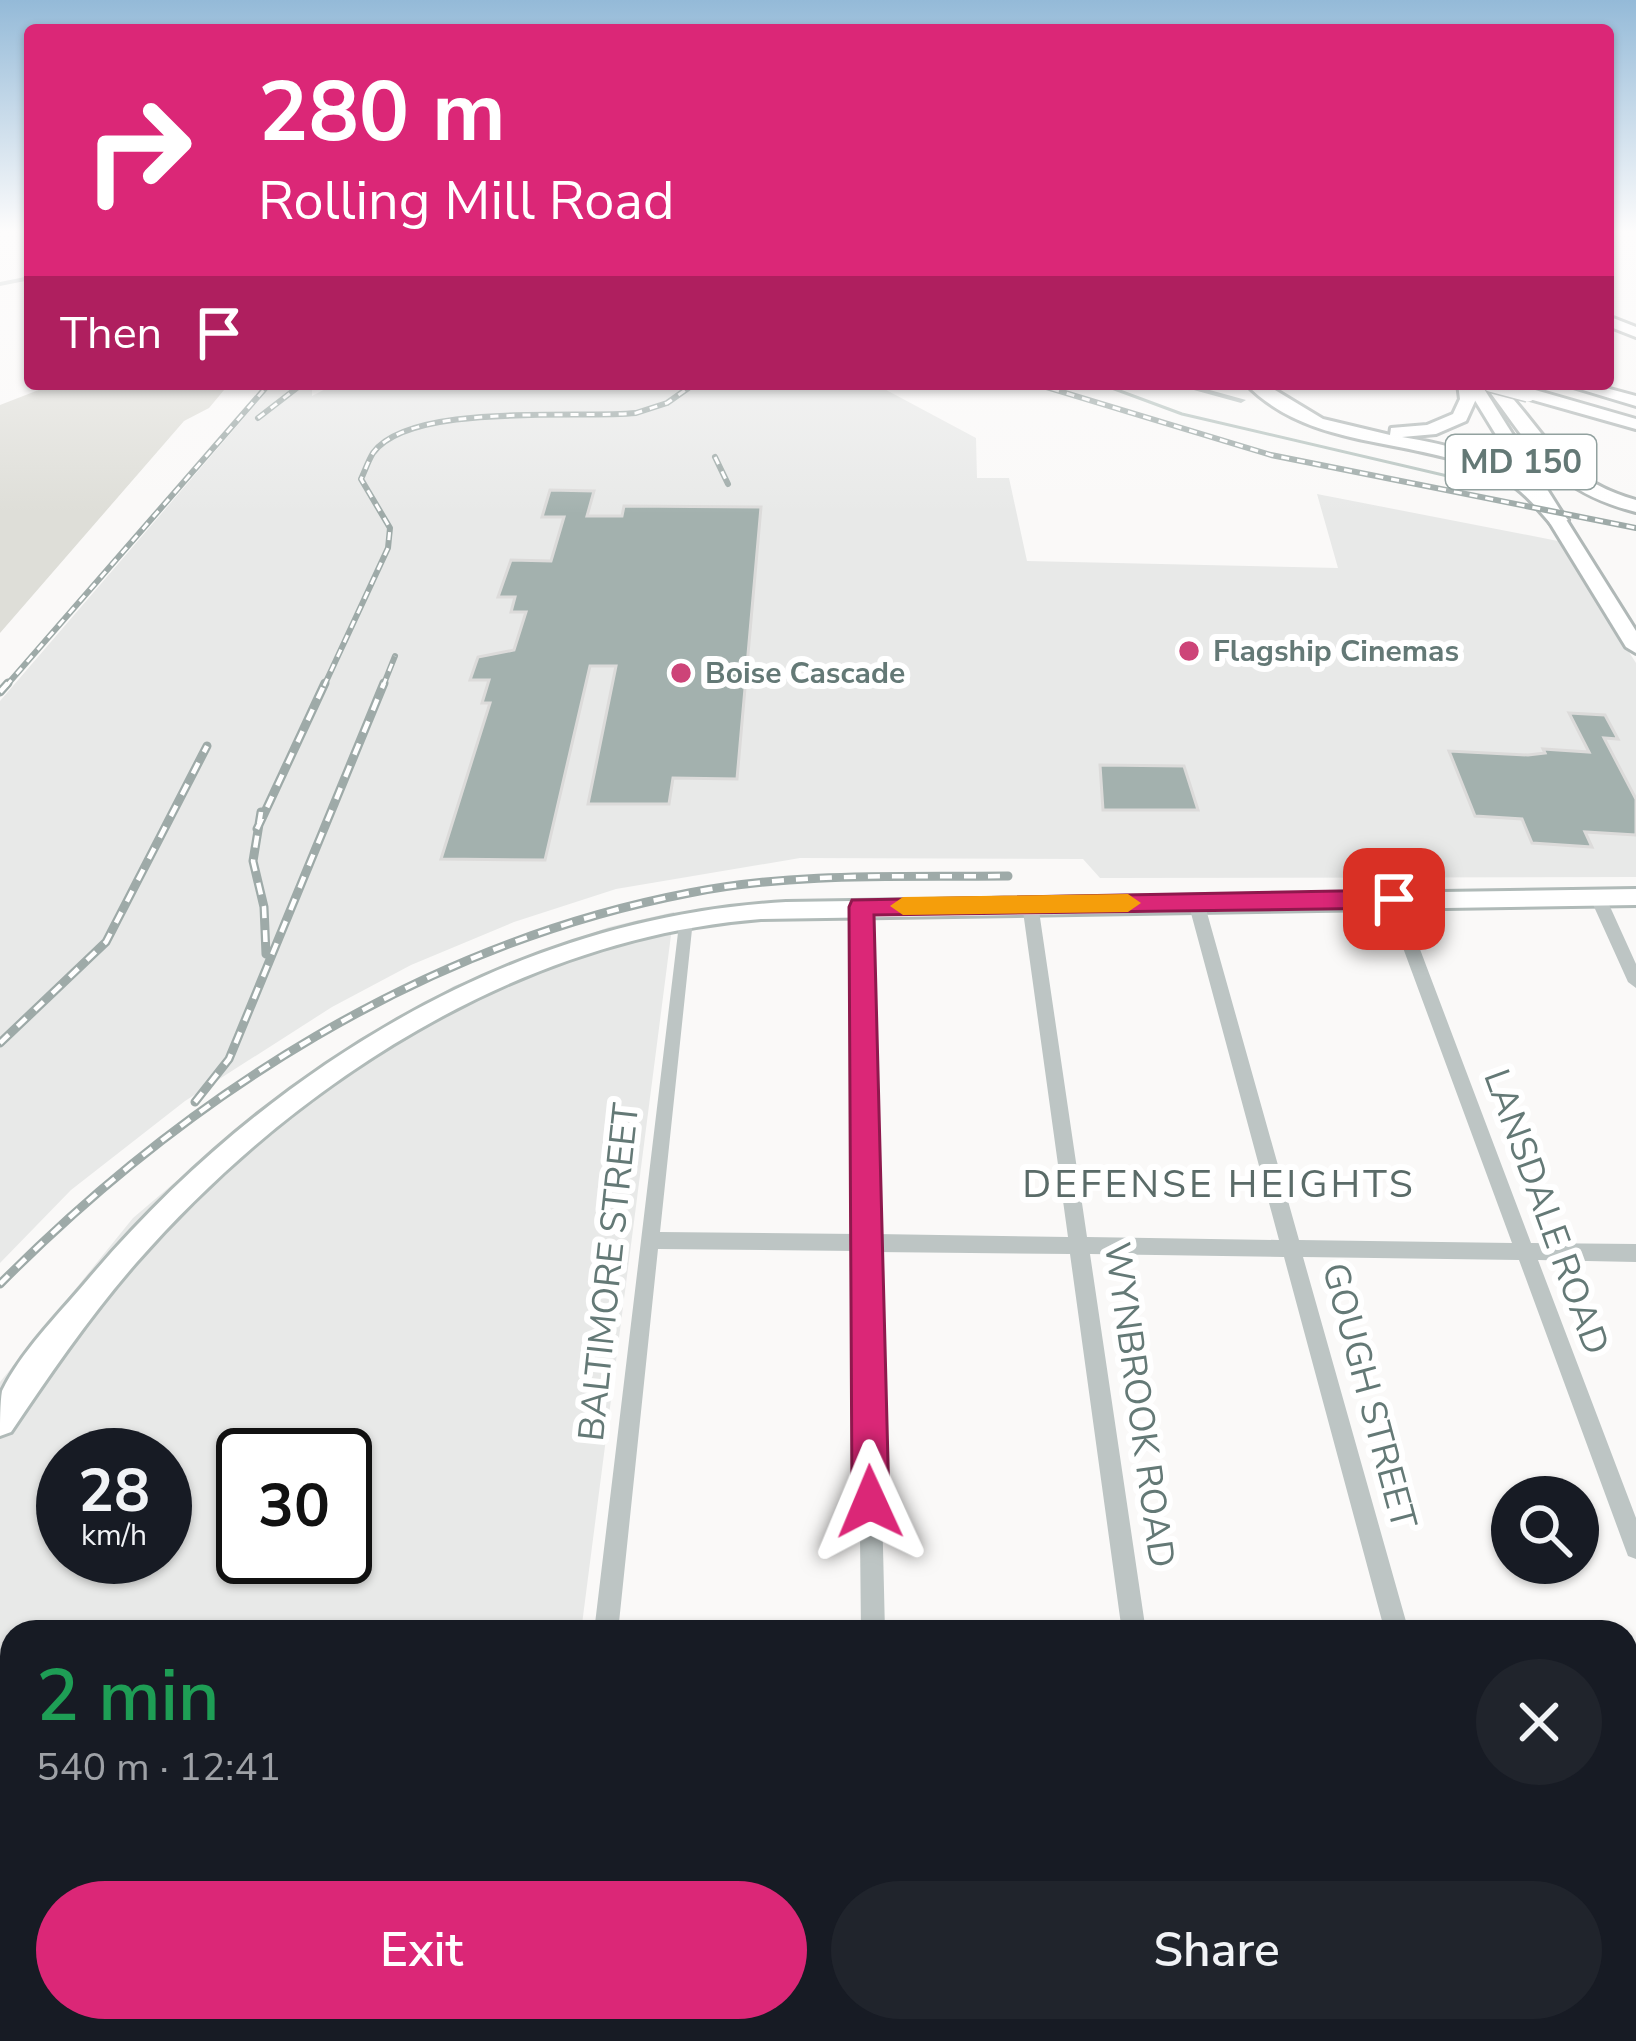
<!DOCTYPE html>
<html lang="en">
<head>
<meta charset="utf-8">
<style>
  body { margin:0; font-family:"Nunito Sans",sans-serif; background:#20242c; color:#f1f3f6; height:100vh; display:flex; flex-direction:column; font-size:45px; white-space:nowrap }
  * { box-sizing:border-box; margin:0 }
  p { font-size:39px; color:#9ea1a6 }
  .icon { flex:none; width:66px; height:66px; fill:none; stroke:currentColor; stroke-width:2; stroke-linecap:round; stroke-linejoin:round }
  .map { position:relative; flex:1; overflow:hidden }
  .sheet { position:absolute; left:0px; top:1620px; width:1638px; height:423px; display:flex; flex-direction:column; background:#171b24; border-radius:36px 36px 0 0; box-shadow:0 3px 9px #0004 }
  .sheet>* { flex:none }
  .hud { position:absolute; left:24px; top:24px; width:1590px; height:366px; border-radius:12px; box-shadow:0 3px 9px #0004; background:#db2777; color:#fff; overflow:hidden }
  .buttons { position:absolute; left:1491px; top:1476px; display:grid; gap:24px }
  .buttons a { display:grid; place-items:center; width:108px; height:108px; border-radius:50%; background:#171b24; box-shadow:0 3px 9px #0004; font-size:60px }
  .speed { position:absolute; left:36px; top:1428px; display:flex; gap:24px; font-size:60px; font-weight:700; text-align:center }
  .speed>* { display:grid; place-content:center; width:156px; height:156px; border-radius:50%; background:#171b24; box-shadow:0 3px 9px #0004; line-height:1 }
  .speed small { font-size:30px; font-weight:400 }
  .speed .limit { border:6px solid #111; border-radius:18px; background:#fff; color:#111 }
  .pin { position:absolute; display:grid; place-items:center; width:102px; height:102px; color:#fff; margin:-51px; border-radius:24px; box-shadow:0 6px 18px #0006 }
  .me { position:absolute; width:132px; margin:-66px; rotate:359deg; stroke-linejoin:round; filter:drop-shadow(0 0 9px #0008) }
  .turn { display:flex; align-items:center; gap:42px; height:252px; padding:0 36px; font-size:54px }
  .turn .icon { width:156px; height:156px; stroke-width:2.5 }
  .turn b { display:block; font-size:84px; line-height:102px }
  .then { display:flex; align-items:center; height:114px; padding:0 36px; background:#0003; gap:24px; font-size:45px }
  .round { display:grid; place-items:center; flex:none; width:126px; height:126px; border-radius:63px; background:#20242c }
  .headline { display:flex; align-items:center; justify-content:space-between; height:204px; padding:0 36px }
  h1 { font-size:72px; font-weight:600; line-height:90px; color:#1e9e55 }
  .button { display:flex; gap:24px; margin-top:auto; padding:24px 36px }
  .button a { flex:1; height:138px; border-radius:72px; background:#db2777; color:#fff; font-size:48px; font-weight:600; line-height:138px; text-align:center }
  .button a+a { background:#20242c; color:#f1f3f6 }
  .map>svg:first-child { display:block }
  .built { fill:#e8e9e8; fill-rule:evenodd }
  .green { fill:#deded8 }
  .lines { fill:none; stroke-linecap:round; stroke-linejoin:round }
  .stream { stroke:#b7c4c0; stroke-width:3 }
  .building { fill:#a3b1ae; stroke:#dcdbda; stroke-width:3 }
  .secondary-casing { stroke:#b0bab8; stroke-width:6 }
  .primary-casing { stroke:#b0b8b7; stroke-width:6 }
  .highway-casing { stroke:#b2b9b8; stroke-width:6 }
  .street { fill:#bdc5c4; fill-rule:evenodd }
  .secondary { fill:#fff; fill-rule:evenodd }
  .primary { fill:#fff; fill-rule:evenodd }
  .highway { fill:#fff; fill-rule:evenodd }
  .rail-far1-casing { stroke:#9eaaa8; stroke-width:6 }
  .rail-casing { stroke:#9eaaa8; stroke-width:9 }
  .rail-far1 { stroke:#fff; stroke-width:3; stroke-dasharray:8; stroke-linecap:butt }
  .rail { stroke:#fff; stroke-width:4.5; stroke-dasharray:12; stroke-linecap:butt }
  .highway-bridge-casing { stroke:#b2b9b8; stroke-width:18; stroke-linecap:butt }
  .highway-bridge { stroke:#fff; stroke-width:15 }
  .route { fill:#db2777; stroke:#8e194d; stroke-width:3 }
  .slow { fill:#f59e0b }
  .poi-dot { fill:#cd4478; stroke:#fff; stroke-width:4.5 }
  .labels { text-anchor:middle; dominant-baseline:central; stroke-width:12; stroke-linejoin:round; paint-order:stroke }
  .far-poi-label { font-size:30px; font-weight:bold; fill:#647976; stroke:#fff; text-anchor:start }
  .shield { fill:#fff; stroke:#92a19f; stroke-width:3 }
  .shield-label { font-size:33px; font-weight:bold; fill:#647976 }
  .street-label { font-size:36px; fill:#647976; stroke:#fff }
  .neighbourhood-label { font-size:39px; letter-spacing:3px; fill:#5a6b68; stroke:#fff }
</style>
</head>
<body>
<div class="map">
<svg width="1636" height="2041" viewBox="0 0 1636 2041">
  <rect width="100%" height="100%" fill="#faf9f8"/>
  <path class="built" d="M273,384H312V396L335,384H875L976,438L977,478H1009L1027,561L1338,568L1317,494L1558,541L1636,663V877L1100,878L1083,859L800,858L616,889L514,922L411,965L332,1007L185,1101L71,1190L0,1263V701Z
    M674,912L581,1632H12V2031H532L531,2041H0V1382L133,1218L241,1126L339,1054L454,986L609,927ZM63,1455H165V1557H63ZM243,1455H345V1557H243Z"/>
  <path class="green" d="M54,384H229L209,408L184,421L0,633V405Z"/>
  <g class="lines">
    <path class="stream" d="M1101,384L1182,414L1486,485"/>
  </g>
  <path class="building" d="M550,490L594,491L587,516H622L624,506L761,507L737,779L673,778L669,804H588L616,666H590L545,860L441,859L490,703H482L489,680H470L478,657L514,650L526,612H511L515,597H498L511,560L551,561L564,517H542Z
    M1569,713L1605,715L1618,739L1604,738L1636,799V835L1585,832L1592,847L1532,843L1522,819L1475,816L1449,751L1528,755L1545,753L1543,749L1589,752Z
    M1100,765L1184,766L1198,810H1103Z"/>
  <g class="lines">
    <defs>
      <path id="secondary" d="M1636,889V905L761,919C518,938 294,1083 136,1263C90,1316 50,1374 11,1432L0,1436C0,1423 0,1403 2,1391C21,1352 57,1316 85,1283C261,1074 509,917 786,902Z
        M0,1661L12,1666V1704L0,1699Z
        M43,2031H83L82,2041H40Z"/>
      <path id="primary" d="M1465,384H1481L1636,631V653L1626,647Z"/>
      <path id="highway" d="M1608,316L1636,327V337L1608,326Z
        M1246,384H1265L1323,419L1390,435L1391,428L1427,425L1453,414L1460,399L1458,384H1474L1476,399L1466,421L1436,434L1402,437C1469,448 1525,466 1568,520L1551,524C1537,508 1523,490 1504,480C1422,434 1315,455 1246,384Z
        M1484,384H1514L1636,419V429L1508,393C1552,443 1567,481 1636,500V512C1551,490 1534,450 1484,384Z
        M1563,384H1591L1636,396V406Z"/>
    </defs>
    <use href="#secondary" class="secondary-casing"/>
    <use href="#primary" class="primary-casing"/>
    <use href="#highway" class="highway-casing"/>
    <path class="street" d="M30,276V280L0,286V282Z
      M1172,384H1188L1246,400L1241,403Z
      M1393,894L1401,899L1531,1243L1636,1244V1262L1538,1260L1636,1518V1559L1628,1556L1625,1548L1519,1260L1303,1257L1409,1632H1385L1284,1257L1090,1254L1146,1632H1122L1070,1254L876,1252L885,1632H861L857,1251L658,1249L618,1632H594L680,916H690L693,920L660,1232L857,1234L853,907L861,902L869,907L876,1234L1068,1237L1022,904L1030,899L1038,904L1087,1237L1279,1240L1188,902L1196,897L1204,902L1299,1240L1512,1243L1385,899Z
      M1599,895L1607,900L1636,964V988L1628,982L1591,900Z
      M1626,1882H1636V1908H1626Z
      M548,2031H576L575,2041H547Z
      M867,2031H895V2041H867Z
      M1178,2031H1206L1207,2041H1179Z
      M1493,2031H1521L1524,2041H1496Z"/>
    <use href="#secondary" class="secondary"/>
    <use href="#primary" class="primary"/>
    <use href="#highway" class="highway"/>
    <defs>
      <path id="rail-far1" d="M1036,384L1271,455L1636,528
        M258,418L302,384
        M715,457L728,484
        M6,686L269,384
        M324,686L388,548L390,528L361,479C365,471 368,461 373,453C410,402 576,419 636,413L667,403L694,384
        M383,686L395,656"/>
      <path id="rail" d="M0,692L8,683
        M261,812L253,861L264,907L266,954
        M257,829L325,683
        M0,1043L106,942L207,746
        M195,1102L229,1059L384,683
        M0,1284C188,1094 424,944 689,893C793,872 903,877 1008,876"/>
    </defs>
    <use href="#rail-far1" class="rail-far1-casing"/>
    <use href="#rail" class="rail-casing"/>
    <use href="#rail-far1" class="rail-far1"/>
    <use href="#rail" class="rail"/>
    <defs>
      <path id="highway-bridge" d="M1490,384L1528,394"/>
    </defs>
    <use href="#highway-bridge" class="highway-bridge-casing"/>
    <use href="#highway-bridge" class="highway-bridge"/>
  </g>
  <linearGradient id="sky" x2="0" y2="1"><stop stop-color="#94bad8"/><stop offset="0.45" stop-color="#fdfcfc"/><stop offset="1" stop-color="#fdfcfc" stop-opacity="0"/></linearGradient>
  <rect width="1636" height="514" fill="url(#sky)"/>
  <path class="route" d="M1394,890L1406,899L1394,908L874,915L889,1502L883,1515L870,1520L857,1515L852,1502L849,907L852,900Z"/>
  <path class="slow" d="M1128,894L1141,903L1128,912L903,915L890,906L903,897Z"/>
  <g class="poi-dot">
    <circle cx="1189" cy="651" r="12"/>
    <circle cx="681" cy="673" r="12"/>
  </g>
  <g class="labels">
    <g class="far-poi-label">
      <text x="1213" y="651">Flagship Cinemas</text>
      <text x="705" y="673">Boise Cascade</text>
    </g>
    <rect class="shield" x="1446" y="435" width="150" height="54" rx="9"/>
    <g class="shield-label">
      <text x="1521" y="462">MD 150</text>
    </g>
    <g class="street-label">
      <text transform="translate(1546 1212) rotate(70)">LANSDALE ROAD</text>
      <text transform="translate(609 1272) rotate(-84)">BALTIMORE STREET</text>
      <text transform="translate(1369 1396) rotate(75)">GOUGH STREET</text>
      <text transform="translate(1139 1405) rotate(82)">WYNBROOK ROAD</text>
    </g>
    <g class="neighbourhood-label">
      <text x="1219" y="1184">DEFENSE HEIGHTS</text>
    </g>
  </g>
</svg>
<div class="buttons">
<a><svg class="icon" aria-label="search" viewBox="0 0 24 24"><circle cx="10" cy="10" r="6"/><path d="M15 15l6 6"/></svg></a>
</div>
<div class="speed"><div>28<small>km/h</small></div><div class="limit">30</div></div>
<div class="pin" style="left:1394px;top:899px;background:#d93025"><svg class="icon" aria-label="arrive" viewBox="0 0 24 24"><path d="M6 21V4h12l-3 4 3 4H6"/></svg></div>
<svg class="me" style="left:870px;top:1502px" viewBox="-20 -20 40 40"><path d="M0-17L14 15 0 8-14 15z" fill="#db2777" stroke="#fff" stroke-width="4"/></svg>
<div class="hud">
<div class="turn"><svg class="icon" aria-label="right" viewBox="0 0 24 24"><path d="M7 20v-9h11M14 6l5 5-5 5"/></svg><div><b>280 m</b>Rolling Mill Road</div></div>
<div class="then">Then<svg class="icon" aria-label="arrive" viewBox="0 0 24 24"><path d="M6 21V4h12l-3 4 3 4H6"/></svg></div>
</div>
<section class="sheet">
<div class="headline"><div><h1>2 min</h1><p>540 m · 12:41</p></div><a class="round"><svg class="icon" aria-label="close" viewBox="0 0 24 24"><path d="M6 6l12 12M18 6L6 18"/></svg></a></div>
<div class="button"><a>Exit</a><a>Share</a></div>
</section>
</div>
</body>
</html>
